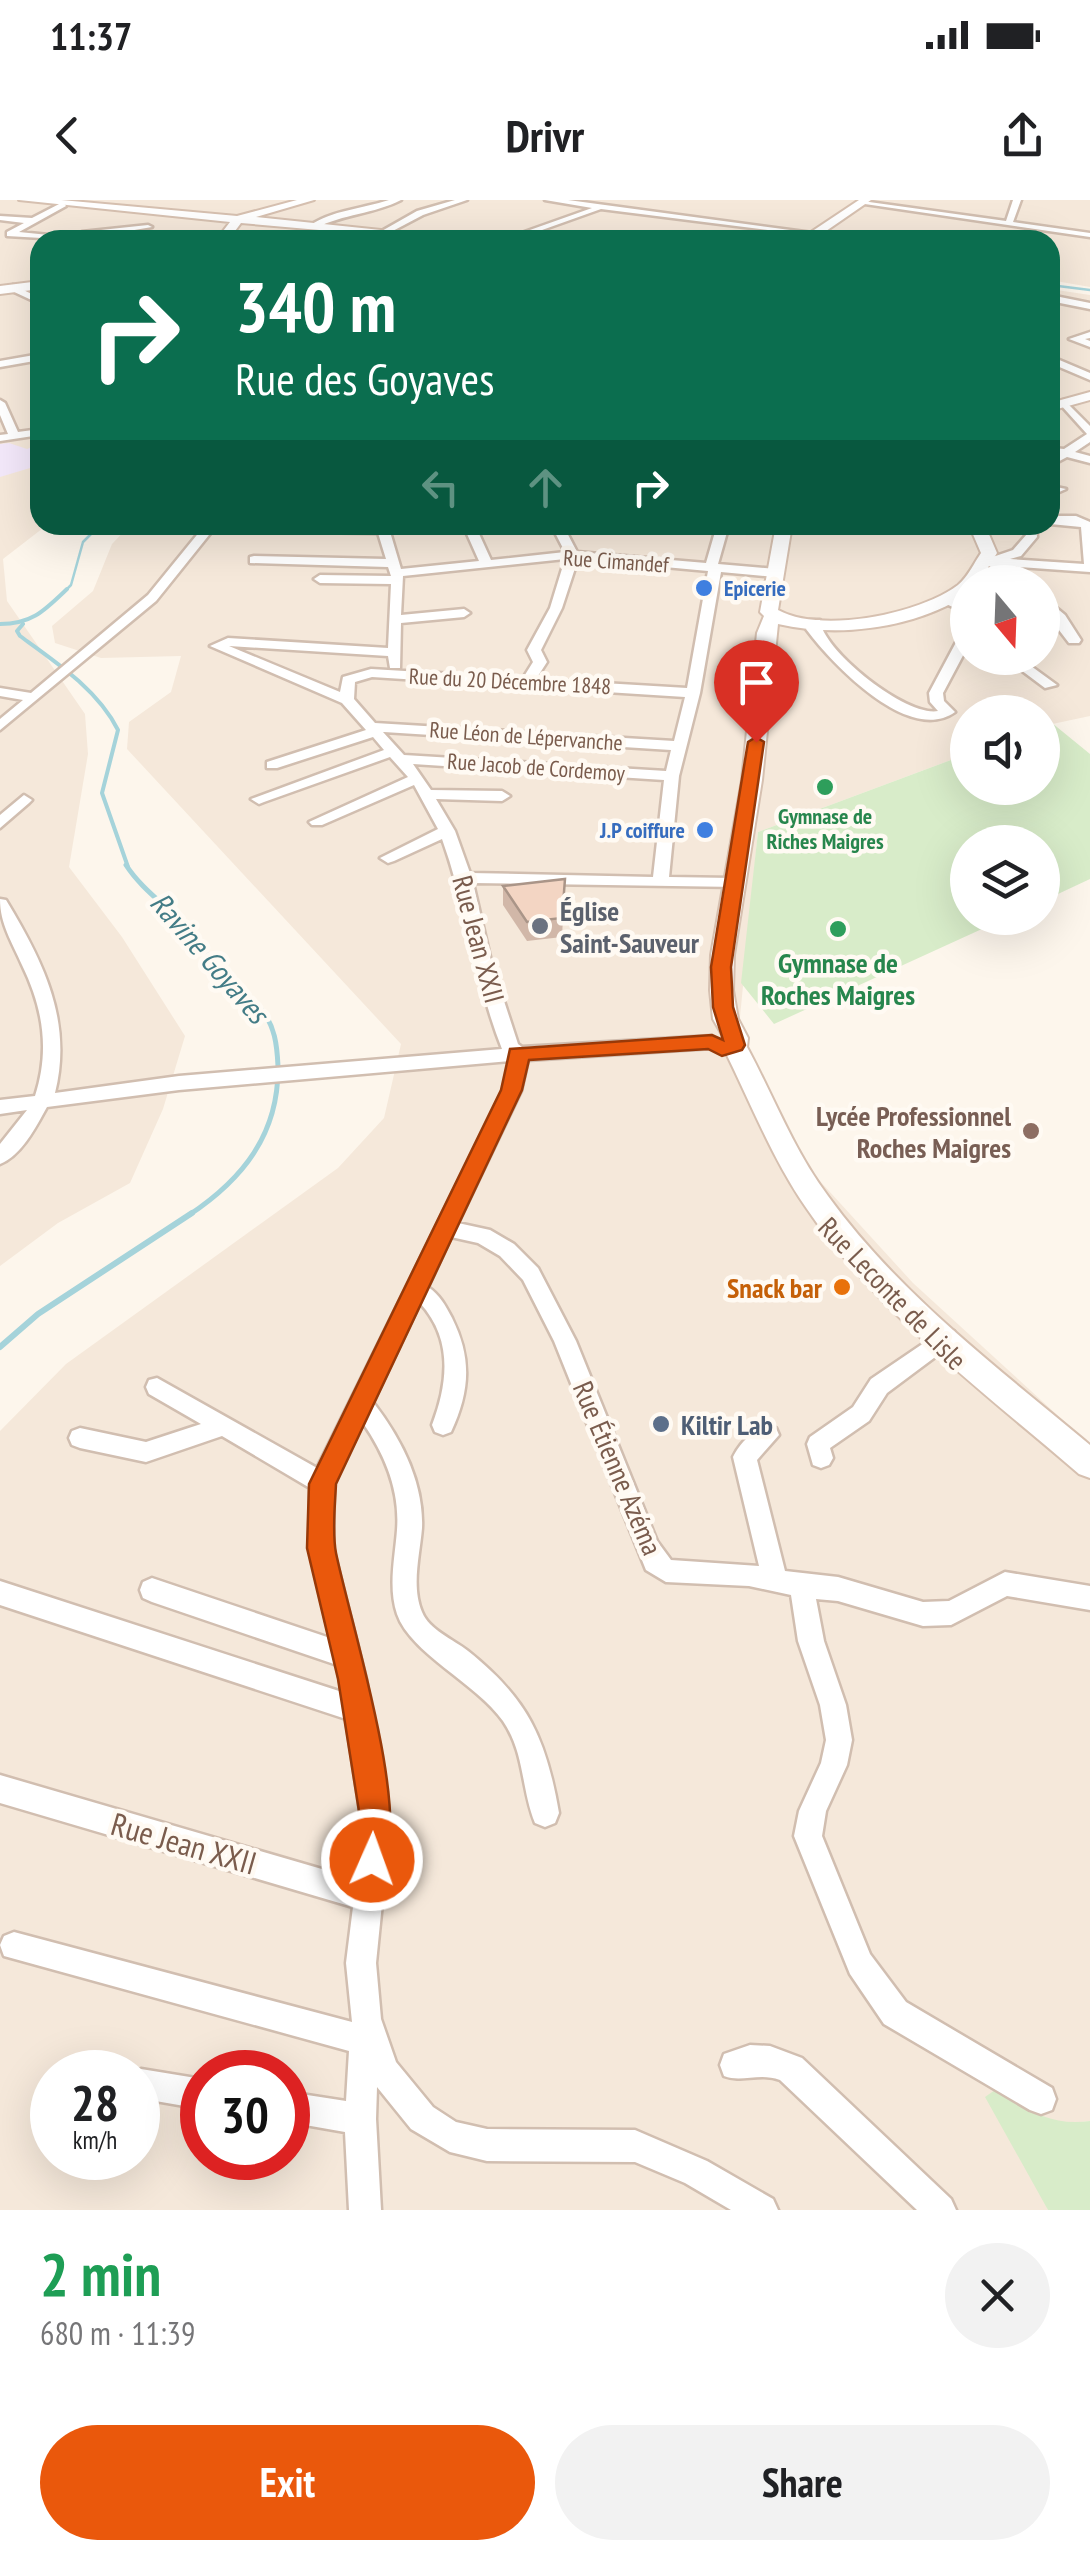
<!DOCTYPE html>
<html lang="en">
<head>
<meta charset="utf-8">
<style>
  body { margin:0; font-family:"PT Sans Narrow",sans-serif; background:#f2f2f2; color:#202124; height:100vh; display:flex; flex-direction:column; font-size:38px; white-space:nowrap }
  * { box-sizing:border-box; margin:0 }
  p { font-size:32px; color:#757577 }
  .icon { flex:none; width:55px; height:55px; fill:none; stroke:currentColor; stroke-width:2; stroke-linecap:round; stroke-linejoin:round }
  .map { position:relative; height:2010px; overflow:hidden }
  .drawer { display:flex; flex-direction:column; background:#fff; flex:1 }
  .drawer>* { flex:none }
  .banner { position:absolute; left:30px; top:30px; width:1030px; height:305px; border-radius:30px; box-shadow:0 10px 40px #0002; background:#0b6e4f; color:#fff; overflow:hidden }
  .needle { width:65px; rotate:161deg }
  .fabs { position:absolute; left:950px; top:365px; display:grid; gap:20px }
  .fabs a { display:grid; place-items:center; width:110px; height:110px; border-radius:50%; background:#fff; box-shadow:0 10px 40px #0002; font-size:50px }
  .speed { position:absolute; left:30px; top:1850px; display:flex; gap:20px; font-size:50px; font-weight:700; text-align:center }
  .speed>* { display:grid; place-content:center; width:130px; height:130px; border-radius:50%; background:#fff; box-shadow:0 10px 40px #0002; line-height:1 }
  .speed small { font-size:25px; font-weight:400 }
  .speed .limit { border:15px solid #d22; background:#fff; color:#111 }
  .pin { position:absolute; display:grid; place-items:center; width:85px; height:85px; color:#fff; margin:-102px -42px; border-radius:50% 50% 50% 0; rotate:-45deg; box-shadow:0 0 10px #0007 }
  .pin .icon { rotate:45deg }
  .me { position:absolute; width:110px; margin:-55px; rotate:2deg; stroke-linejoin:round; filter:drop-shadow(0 0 8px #0008) }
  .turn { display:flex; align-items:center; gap:35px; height:210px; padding:0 40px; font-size:45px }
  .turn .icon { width:130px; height:130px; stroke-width:2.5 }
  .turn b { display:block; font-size:70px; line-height:85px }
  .lanes { display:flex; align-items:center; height:95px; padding:0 40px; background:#0003; justify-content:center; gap:50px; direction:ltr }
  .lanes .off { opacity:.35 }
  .round { display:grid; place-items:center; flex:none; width:105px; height:105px; border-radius:52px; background:#f2f2f2 }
  .summary { display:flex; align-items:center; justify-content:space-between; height:170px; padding:0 40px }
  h1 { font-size:60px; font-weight:600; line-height:75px; color:#1e9e55 }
  .cta { display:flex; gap:20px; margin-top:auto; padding:20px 40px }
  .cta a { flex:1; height:115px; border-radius:60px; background:#ea580c; color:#fff; font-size:40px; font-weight:600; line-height:115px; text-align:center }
  .cta a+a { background:#f2f2f2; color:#202124 }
  .status { display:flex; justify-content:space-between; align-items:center; height:70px; padding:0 50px; background:#fff; direction:ltr }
  .status svg { height:28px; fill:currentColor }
  header { display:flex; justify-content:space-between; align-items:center; height:130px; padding:0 40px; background:#fff; font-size:45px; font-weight:600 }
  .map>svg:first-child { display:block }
  .residential { fill:#f5e8da; fill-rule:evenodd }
  .education { fill:#f3e8fa }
  .green { fill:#d8ecc9 }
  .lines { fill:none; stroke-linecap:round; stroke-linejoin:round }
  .stream-far3 { stroke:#a5d3da; stroke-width:2.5 }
  .stream-far2 { stroke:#a5d3da; stroke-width:4 }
  .stream-far1 { stroke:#a5d3da; stroke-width:5 }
  .stream { stroke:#a5d3da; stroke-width:6 }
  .street-casing { stroke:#d1beb0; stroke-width:5 }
  .secondary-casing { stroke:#d6c0b0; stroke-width:4 }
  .street { fill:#fff; fill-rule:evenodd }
  .secondary { fill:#fff; fill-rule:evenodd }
  .wall { fill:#d1b7a8 }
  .building { fill:#f3d5c3; stroke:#aa9588; stroke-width:2.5 }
  .route { fill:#ea580c; stroke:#983908; stroke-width:2.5 }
  .shop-dot { fill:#3f7fe0; stroke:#fffaf3; stroke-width:4 }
  .leisure-dot { fill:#2e9e5b; stroke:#fffaf3; stroke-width:4 }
  .worship-dot { fill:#6b7280; stroke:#fffaf3; stroke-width:4 }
  .education-dot { fill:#8d6e63; stroke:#fffaf3; stroke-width:4 }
  .food-dot { fill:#e8710a; stroke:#fffaf3; stroke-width:4 }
  .service-dot { fill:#5c6f8a; stroke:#fffaf3; stroke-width:4 }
  .labels { text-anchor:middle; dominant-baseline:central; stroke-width:9; stroke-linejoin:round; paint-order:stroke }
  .far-street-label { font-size:22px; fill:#7a5c4d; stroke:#fffaf3 }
  .far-shop-label { font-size:22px; font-weight:bold; fill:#366cbe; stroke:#fffaf3; text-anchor:start }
  .far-leisure-label { font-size:22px; font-weight:bold; fill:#27864d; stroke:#fffaf3 }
  .worship-label { font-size:28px; font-weight:bold; fill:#5b616d; stroke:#fffaf3; text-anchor:start }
  .street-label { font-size:28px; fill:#7a5c4d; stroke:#fffaf3 }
  .leisure-label { font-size:28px; font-weight:bold; fill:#27864d; stroke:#fffaf3 }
  .education-label { font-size:28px; font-weight:bold; fill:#785e54; stroke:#fffaf3; text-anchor:end }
  .food-label { font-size:28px; font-weight:bold; fill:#c56008; stroke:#fffaf3; text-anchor:end }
  .service-label { font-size:28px; font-weight:bold; fill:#4e5e75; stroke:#fffaf3; text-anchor:start }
  .water-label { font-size:30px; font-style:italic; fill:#437c86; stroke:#fffaf3 }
  .near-street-label { font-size:32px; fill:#7a5c4d; stroke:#fffaf3 }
</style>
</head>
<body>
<div class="status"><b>11:37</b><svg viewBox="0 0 49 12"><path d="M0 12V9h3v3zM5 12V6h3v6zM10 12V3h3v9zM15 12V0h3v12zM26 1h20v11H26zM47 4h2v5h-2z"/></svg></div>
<header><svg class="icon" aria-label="back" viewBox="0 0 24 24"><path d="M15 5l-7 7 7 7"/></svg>Drivr<svg class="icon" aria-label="share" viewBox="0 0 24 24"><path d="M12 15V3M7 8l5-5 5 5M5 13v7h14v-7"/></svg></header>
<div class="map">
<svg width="1090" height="2010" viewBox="0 0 1090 2010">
  <rect width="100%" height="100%" fill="#fdf6ec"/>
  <path class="residential" d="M0,0H1090V87L1050,80V40H40V325H47L3,359L7,401L85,514L88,554L69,667L122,737L185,836L163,909L130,983L58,1023L0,1066Z
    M1050,89L1090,95V516L1043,526L1042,512H968L967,554L758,632L739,827L808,968L913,1083L1090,1245V1921L1063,1924L1040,1916L995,1890L1048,2010H0V1231L66,1164L338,968L384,918L401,844L127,549L129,522L171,492L181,456L101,458L55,443L52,426L93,391L112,344L130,325H1050ZM968,382H1042V458H968ZM52,1872H138V1958H52ZM202,1872H288V1958H202Z"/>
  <path class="education" d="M9,243L27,249L40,244V265L0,277V244Z"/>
  <path class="green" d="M1052,523L1090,554V679L1043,701L1042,642H968V718H1006L774,824L741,783L758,632L967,554L968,588H1042L1043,526Z
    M995,1890C1030,1910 1048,1926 1090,1921V2010H1048L985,1897Z"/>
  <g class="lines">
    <path class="stream-far3" d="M1050,85L1090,90
      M64,392L71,385L83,342L100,325"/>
    <path class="stream-far2" d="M0,424C32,424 44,411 67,389
      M23,424L17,431L20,436C56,462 98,490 118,530L102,593L128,667"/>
    <path class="stream-far1" d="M126,665C144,693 174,710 194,736C204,748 210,763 220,774C232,787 249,796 261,809C275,826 277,845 278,866C279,934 243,979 189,1015"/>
    <path class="stream" d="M0,1147L38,1114L192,1013"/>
    <defs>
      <path id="street" d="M389,0H401C374,14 343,14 316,28L309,26C332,10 362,9 389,0Z
        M455,0H467L423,15L387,34L380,32L417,11Z
        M545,0H568L820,34L816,36L601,9L514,40H502L592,8Z
        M1013,0H1021L1013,22L1090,33V37L858,3L862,1L1006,21Z
        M63,2L66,6L19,32L69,37L82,32L148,25L152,27L76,40L7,36V32L24,23L0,20V16L32,18Z
        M13,85L40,98V104L10,90Z
        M1050,95L1090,103V109L1050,101Z
        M1090,132V138L1085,139L1090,141V147L1069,139Z
        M40,154V160L0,167V161Z
        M1050,156L1090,173V180L1050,163Z
        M0,200L5,203L18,232L40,229V235L0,241V235L8,234L0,215Z
        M1064,200L1090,226V242L1075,252L1090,256V263L1067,257L1050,266V258L1057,254L1052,250L1053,248L1064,249L1087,234L1059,203Z
        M1056,287L1066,289L1050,296V289Z
        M1050,316H1076L1090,322V372L1006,366L1029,382H1015L981,361L1013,350L1027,334L1024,325H1036L1037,337L1021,356L1010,359L1084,364L1081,327L1050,324Z
        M205,325H217L156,401L0,530V519L23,500L0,496V488L31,493L148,395Z
        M299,325H388L401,369L479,361L463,325H475L491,360L565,352L551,325H563L577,352L706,363L717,325H729L718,364L776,369L782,373L776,377L721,372L700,493L679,576L669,677L732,678L738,679V687L473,683L491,761L518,844L522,847L712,836L721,842L712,848L528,860L521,891L458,1023L490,1030L514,1044L538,1068L576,1141L657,1341L671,1360L759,1366L733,1257C740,1242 759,1222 776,1228L779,1235L757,1260L785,1371L838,1377L923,1402L949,1401L1005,1372L1090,1386V1410L1007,1396L951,1425L923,1426L838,1401L816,1399L824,1441L846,1505L852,1540L847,1565L826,1611L822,1636L870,1754L906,1802L1052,1888L1056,1899L1052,1910L1041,1914L1030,1910L884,1824L850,1774L794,1636L799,1611L821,1563L826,1540L820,1505L798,1441L791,1395L749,1386L666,1382L646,1370L554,1141L523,1080L500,1056L478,1043L451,1037L428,1087C440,1095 445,1105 452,1118C472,1158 470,1191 451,1232L443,1235L435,1232L432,1225C448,1183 453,1139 420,1103L373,1202C400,1237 424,1282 422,1328C420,1354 411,1386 422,1412C429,1430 453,1439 468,1451C528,1499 546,1538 559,1613L555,1623L545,1627L535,1623C521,1589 525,1553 503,1521C476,1483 410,1453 397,1414C388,1387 395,1357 397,1330C400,1290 385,1255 363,1223L334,1283L333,1348L366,1479L390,1624L376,1763L381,1819L396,1862L433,1907L456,1922L487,1929L635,1930L707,1961L773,1999L778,2010H731L685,1983L635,1962L487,1961L450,1952L411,1929L377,1887L376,1919L381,2010H349L345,1932L288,1922V1892L346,1901L349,1851L4,1756L0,1745L4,1736L14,1732L352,1822L346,1763L353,1707L0,1603V1575L356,1679L362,1624L346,1519L0,1405V1381L342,1492L337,1465L152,1402L143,1398L140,1390L143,1382L152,1378L330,1438L309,1348L310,1288L222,1236L146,1262L80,1248L72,1245L69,1238L72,1231L80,1228L146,1242L201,1224L149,1194L146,1187L149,1180L157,1178L317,1268L503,891L510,861L179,890L47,907C36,927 21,956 0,964V944L27,910L0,914V900L35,896C50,850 43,808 22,765C12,742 0,724 0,699L6,700C43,761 73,821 55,893L179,876L502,849C475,781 467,708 442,639L394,661L388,663L380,658L438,629L414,585L322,625H312L309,622L408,577L390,557L264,602L259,604L251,599L384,550L373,537L277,568H267V562L366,530L342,503L210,446L228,438L388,448L391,384L320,383L314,379L320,375L391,376L388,367L250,363V357L254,356L386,359L378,333L301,332L295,328ZM565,359L550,408L527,450L533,462L523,478L371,469L343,477L340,492L229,446L388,456L390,468H400L401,423L464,417L470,413L464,409L401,415L403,376ZM578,359L708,371L687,488L536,479L547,462L541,450L562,408ZM372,477L685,497L674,541L375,523L354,499L355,482ZM383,532H384L671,550L666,571L404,555ZM413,564L664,580L653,677L470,673L455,631L436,599L502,601L510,596L502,591L431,590Z
        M1042,396L1065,415L1081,440L1079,443H1069L1042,408Z
        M944,397H952L968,405V414L944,403Z
        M810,420H820C822,450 906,517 938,511L930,502L929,493L961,433L968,429V446L943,493L944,501L955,512C909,545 832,464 806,429Z
        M1005,458H1020L1057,485L1045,488Z
        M24,595L32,600L29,603L0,628V615Z
        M946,1128L954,1131L957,1137L954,1143L887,1193L869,1221L830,1248L833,1258L829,1265L821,1268L813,1265L807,1244L810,1237L853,1207L871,1179Z
        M750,1845L770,1846L802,1858L951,1999L956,2010H917L780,1880C759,1872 742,1883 724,1876L720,1865L724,1854Z
        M141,1869L202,1879V1909L138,1898V1872H132Z"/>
      <path id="secondary" d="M19,0H61L237,16L297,0H314L256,17L477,40H433L241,23L232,35L234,40H222L220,35L230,22Z
        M859,0H871L813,40H799Z
        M40,81V89L0,94V86Z
        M1090,192V200L1050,211V203Z
        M776,325H792L778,410C821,434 920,414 958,385C968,377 974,363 981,353L969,325H985L997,353L979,382H968V394C913,429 839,438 778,424L762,580L734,755L733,790L738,819L748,838L747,847C774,897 794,951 828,996C899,1094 998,1168 1090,1245V1278L1079,1274C984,1192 878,1114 807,1009C772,959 750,901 723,847L724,838L713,819L710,790L711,755L742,580L757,433L764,416L760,412Z"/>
    </defs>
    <use href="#street" class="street-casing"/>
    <use href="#secondary" class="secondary-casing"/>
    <use href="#street" class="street"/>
    <use href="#secondary" class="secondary"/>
  </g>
  <path class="wall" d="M565,679L562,737L527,741L503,705V686Z"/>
  <path class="building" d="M565,679L562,718L527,722L503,686Z"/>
  <path class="route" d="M756,537L764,542L731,767L733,807L745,845L742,850L722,856L708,849L529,860L522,890L336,1284C335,1306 332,1332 336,1353C351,1425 410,1608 384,1671L372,1676L361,1671L357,1660L361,1624L338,1479L307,1348L309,1284L501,890L510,849L712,835L723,840L713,807L711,767L748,542Z"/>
  <g class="shop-dot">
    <circle cx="704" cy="388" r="10"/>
    <circle cx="705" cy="630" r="10"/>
  </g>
  <g class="leisure-dot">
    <circle cx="825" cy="587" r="10"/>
    <circle cx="838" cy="729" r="10"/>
  </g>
  <circle class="worship-dot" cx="540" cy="726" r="10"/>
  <circle class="education-dot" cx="1031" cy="931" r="10"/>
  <circle class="food-dot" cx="842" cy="1087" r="10"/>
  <circle class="service-dot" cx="661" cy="1224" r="10"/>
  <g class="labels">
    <g class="far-street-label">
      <text transform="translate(616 361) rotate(4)">Rue Cimandef</text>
      <text transform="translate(510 481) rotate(3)">Rue du 20 Décembre 1848</text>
      <text transform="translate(526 536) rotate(4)">Rue Léon de Lépervanche</text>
      <text transform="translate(536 567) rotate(4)">Rue Jacob de Cordemoy</text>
    </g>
    <g class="far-shop-label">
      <text x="724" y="388">Epicerie</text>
      <text x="685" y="630" text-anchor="end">J.P coiffure</text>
    </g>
    <g class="far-leisure-label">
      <text x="825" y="616">Gymnase de<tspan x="825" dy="25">Riches Maigres</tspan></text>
    </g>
    <g class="worship-label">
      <text x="560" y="710">Église<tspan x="560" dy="32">Saint-Sauveur</tspan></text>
    </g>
    <g class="street-label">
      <text transform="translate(479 739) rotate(75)">Rue Jean XXII</text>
      <text transform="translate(893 1093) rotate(46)">Rue Leconte de Lisle</text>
      <text transform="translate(618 1268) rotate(67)">Rue Étienne Azéma</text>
    </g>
    <g class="leisure-label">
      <text x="838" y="762">Gymnase de<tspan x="838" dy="32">Roches Maigres</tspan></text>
    </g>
    <g class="education-label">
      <text x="1011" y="915">Lycée Professionnel<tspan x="1011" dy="32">Roches Maigres</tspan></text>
    </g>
    <g class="food-label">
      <text x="822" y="1087">Snack bar</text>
    </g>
    <g class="service-label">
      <text x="681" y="1224">Kiltir Lab</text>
    </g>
    <g class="water-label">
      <text transform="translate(210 757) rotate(49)">Ravine Goyaves</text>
    </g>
    <g class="near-street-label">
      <text transform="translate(184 1643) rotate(16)">Rue Jean XXII</text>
    </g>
  </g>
</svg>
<div class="fabs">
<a><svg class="needle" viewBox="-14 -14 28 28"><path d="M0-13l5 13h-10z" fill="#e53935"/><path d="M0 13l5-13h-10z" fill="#757577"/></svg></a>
<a><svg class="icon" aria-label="sound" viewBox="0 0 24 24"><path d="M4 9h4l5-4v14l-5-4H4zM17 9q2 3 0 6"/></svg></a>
<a><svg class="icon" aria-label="layers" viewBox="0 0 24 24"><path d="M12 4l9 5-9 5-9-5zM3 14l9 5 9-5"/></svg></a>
</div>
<div class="speed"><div>28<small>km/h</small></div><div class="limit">30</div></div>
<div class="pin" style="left:756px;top:542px;background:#d93025"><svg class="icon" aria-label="arrive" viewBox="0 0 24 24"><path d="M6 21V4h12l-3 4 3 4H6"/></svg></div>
<svg class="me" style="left:372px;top:1660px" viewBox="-20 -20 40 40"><circle r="17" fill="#ea580c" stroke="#fff" stroke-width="3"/><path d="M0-11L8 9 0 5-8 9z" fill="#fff"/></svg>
<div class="banner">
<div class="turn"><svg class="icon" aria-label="right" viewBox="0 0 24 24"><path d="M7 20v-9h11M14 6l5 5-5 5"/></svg><div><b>340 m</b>Rue des Goyaves</div></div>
<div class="lanes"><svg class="icon off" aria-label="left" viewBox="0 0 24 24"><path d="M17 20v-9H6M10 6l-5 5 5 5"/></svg><svg class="icon off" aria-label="ahead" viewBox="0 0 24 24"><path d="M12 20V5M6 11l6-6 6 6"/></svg><svg class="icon" aria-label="right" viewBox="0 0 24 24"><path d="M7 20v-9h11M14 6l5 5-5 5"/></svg></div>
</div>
</div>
<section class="drawer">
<div class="summary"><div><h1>2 min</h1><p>680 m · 11:39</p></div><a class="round"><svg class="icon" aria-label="close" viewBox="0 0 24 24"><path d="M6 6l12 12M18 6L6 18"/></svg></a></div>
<div class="cta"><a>Exit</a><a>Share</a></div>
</section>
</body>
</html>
